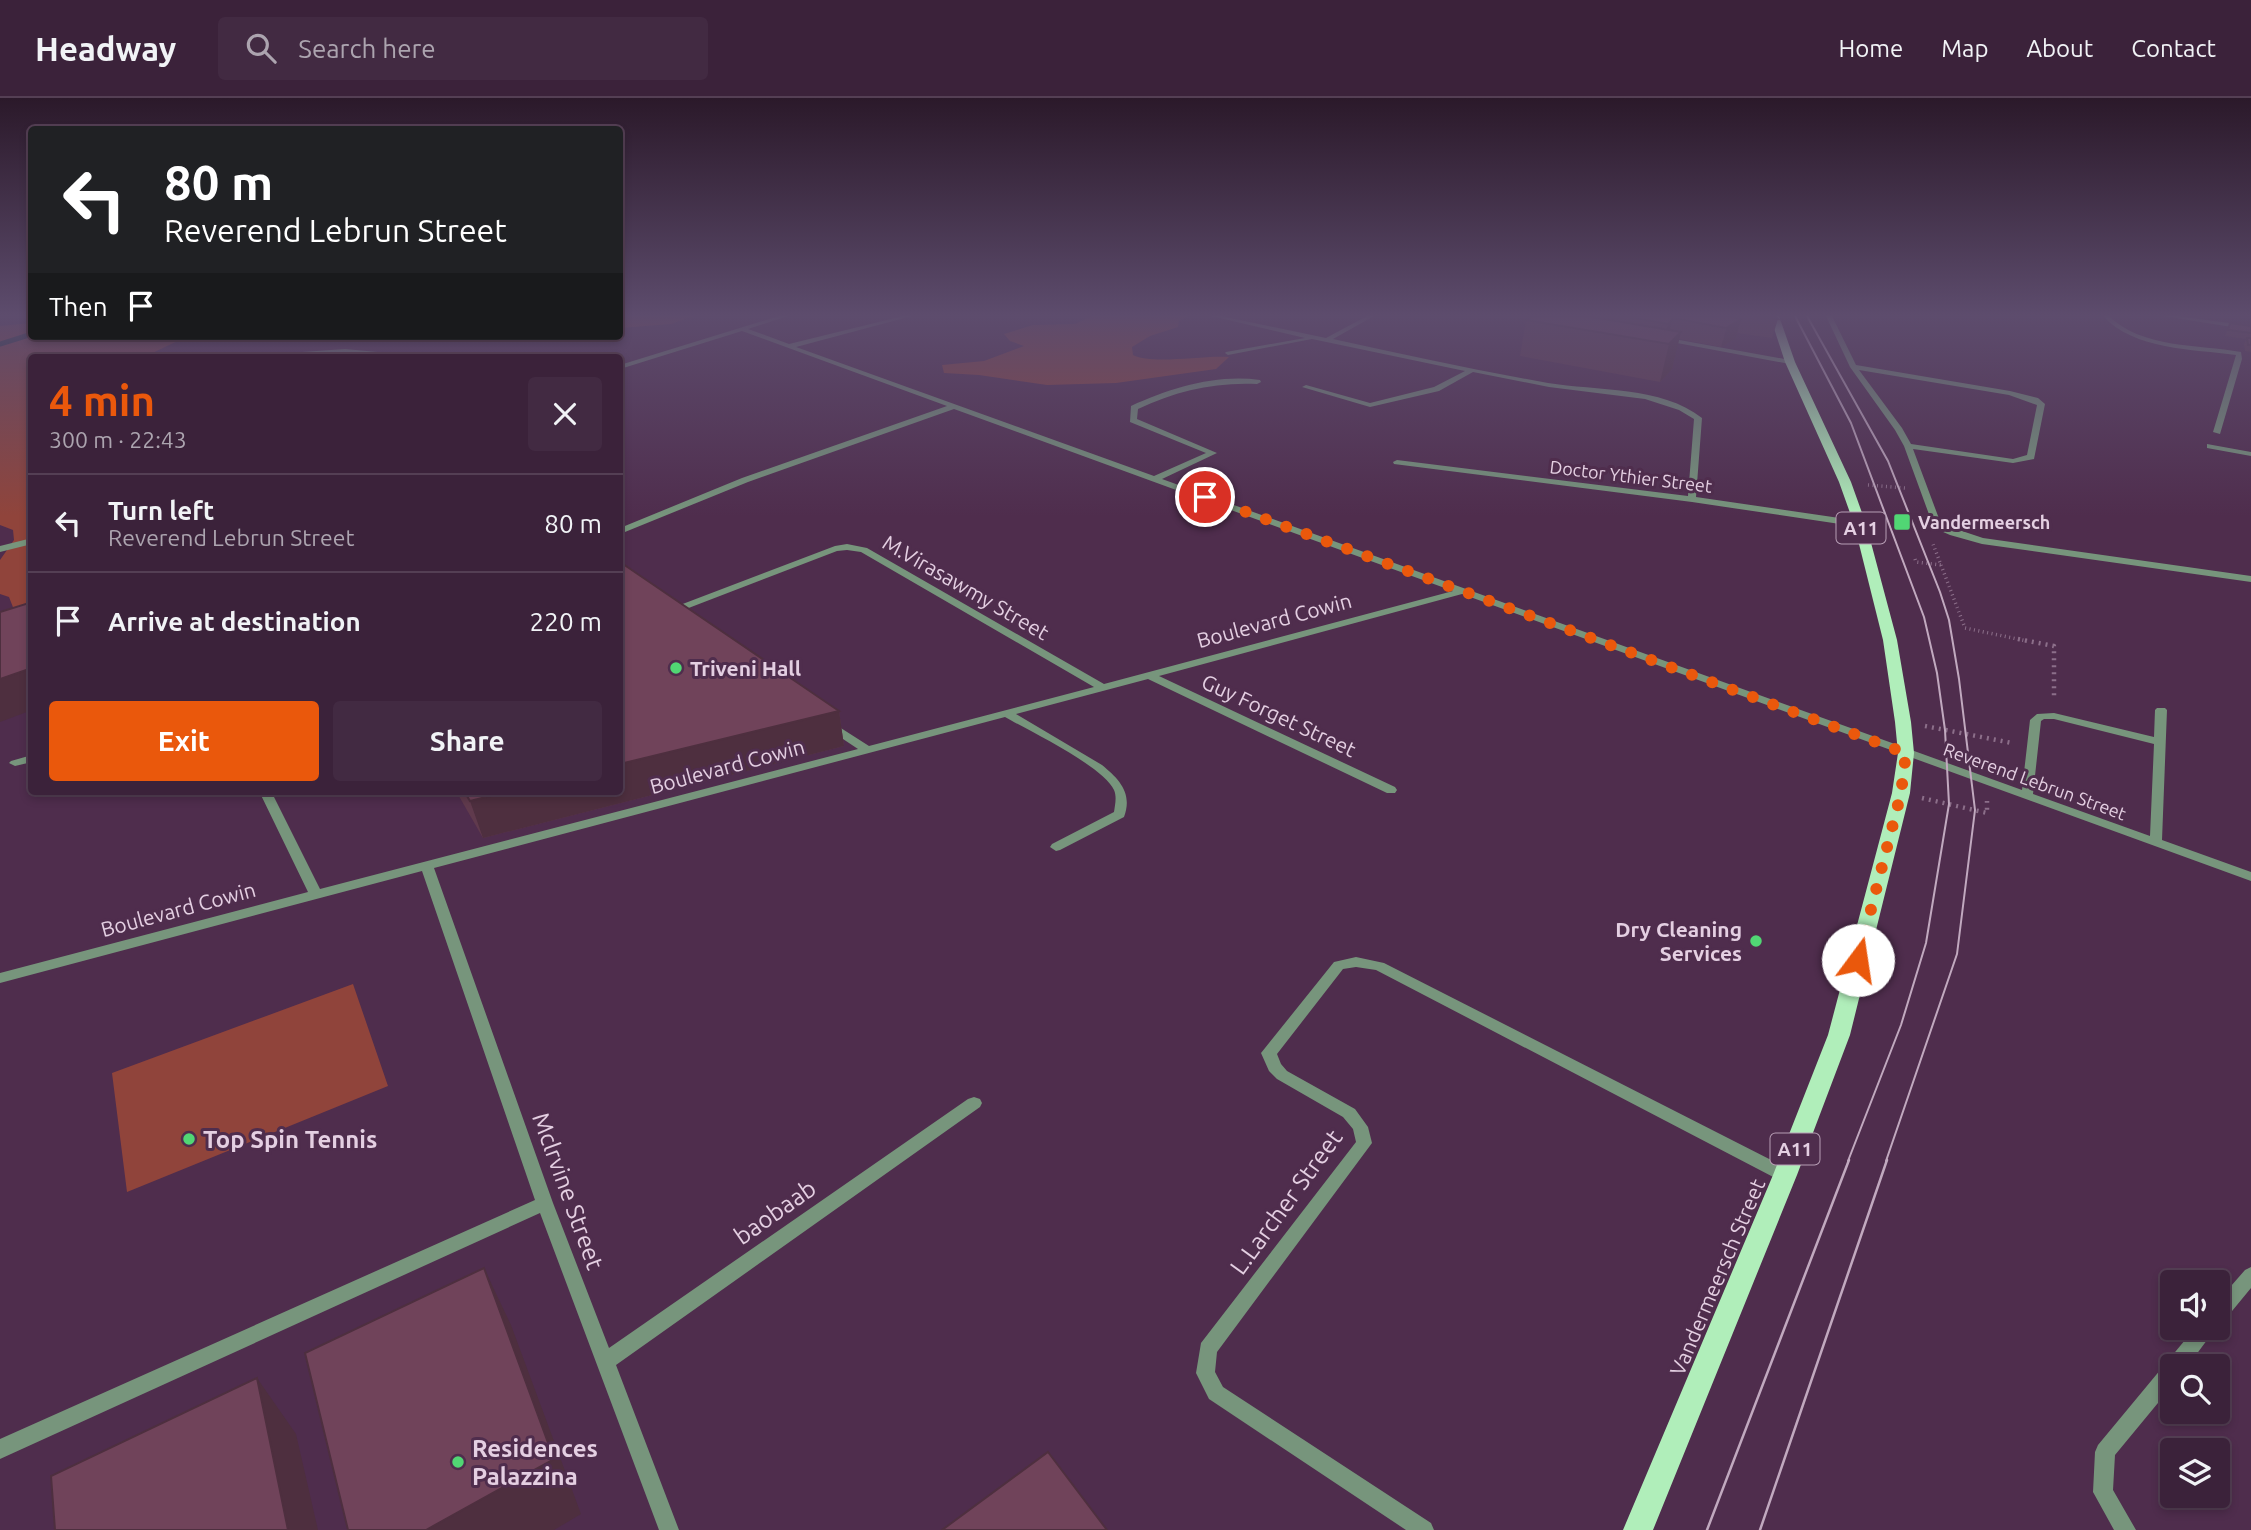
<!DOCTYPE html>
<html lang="en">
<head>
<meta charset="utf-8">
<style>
  body { margin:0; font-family:Ubuntu,sans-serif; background:#422a42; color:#f1f3f6; height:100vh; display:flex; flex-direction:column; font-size:26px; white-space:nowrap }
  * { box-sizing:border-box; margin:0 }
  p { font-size:23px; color:#aca4af }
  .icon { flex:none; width:38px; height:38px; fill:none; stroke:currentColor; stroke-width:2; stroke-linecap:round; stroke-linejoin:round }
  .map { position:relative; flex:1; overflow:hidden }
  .side { position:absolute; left:28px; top:256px; width:595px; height:441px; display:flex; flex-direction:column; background:#3b223a; border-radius:7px; box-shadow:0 4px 10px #0003,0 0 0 2px #543f54 }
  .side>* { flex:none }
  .hud { position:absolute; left:28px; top:28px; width:595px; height:214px; border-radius:7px; box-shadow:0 4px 10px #0003,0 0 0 2px #543f54; background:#202124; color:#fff; overflow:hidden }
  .fabs { position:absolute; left:2160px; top:1172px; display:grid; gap:14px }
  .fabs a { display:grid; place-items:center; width:70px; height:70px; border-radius:7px; background:#3b223a; box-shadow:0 4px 10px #0003,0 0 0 2px #543f54; font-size:35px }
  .pin { position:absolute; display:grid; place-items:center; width:60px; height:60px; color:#fff; margin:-30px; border:4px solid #fff; border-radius:50%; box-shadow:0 2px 7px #0007 }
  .me { position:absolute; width:77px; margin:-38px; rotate:14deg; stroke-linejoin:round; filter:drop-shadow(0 0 5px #0008) }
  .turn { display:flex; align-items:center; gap:24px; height:147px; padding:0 21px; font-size:32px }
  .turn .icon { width:91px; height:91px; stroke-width:2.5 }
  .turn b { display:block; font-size:49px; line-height:60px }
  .then { display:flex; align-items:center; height:66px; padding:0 21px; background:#0003; gap:14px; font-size:26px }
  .round { display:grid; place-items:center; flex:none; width:74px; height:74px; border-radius:7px; background:#422a42 }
  .overview { display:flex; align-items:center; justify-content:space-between; height:119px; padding:0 21px }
  h1 { font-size:42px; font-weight:700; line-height:52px; color:#ea580c }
  .cta { display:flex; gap:14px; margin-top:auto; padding:14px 21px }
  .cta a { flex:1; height:80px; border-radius:7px; background:#ea580c; color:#fff; font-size:28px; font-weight:700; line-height:80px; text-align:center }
  .cta a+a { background:#422a42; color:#f1f3f6 }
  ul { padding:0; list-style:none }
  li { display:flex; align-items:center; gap:21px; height:98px; padding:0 21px; border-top:2px solid #543f54 }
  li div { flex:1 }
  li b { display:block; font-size:26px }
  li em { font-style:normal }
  header { display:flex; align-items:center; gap:42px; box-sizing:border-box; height:98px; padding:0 35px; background:#3b223a; border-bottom:2px solid #543f54 }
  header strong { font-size:33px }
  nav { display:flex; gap:38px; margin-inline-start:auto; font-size:24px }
  .search { width:490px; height:63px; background:#422a42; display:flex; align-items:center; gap:18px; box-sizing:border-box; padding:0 24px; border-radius:7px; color:#aca4af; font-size:26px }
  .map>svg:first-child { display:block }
  .green { fill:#90443b }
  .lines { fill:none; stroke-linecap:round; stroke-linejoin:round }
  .stream { stroke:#032c31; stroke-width:5 }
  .path-far1 { stroke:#8c6f8a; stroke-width:3.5; stroke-dasharray:1 3.5; stroke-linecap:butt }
  .path { stroke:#8c6f8a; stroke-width:4.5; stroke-dasharray:2 5; stroke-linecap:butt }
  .minor { fill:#77957c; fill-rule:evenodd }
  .major { fill:#b0eeba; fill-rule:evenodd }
  .tram-far1 { stroke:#c1a9bf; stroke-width:2 }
  .tram { stroke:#c1a9bf; stroke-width:2.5 }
  .wall { fill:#603a4d }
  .shaded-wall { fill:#4e2f3f }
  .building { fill:#70435a; stroke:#4e2f3f; stroke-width:2 }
  .route { stroke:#ea580c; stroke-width:12; stroke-dasharray:0 21.6 }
  .poi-dot { fill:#51d674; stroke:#4f2d4d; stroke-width:2.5 }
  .labels { text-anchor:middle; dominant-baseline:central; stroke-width:6; stroke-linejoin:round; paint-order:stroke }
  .far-street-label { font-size:18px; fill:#e4cfe2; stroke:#4f2d4d }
  .far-poi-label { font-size:18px; font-weight:bold; fill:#e4cfe2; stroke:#4f2d4d; text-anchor:start }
  .shield { fill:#4f2d4d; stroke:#b79eb5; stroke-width:2 }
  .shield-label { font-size:19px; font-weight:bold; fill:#e4cfe2 }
  .street-label { font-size:21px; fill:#e4cfe2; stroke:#4f2d4d }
  .poi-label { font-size:21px; font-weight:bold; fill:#e4cfe2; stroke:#4f2d4d; text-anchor:start }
  .near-poi-label { font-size:24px; font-weight:bold; fill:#e4cfe2; stroke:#4f2d4d; text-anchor:start }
  .near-street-label { font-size:24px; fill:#e4cfe2; stroke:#4f2d4d }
</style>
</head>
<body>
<header>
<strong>Headway</strong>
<div class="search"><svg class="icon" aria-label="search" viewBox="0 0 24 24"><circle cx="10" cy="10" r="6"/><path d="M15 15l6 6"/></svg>Search here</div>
<nav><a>Home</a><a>Map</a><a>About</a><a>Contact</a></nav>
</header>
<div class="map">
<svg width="2251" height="1432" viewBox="0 0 2251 1432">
  <rect width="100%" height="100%" fill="#4f2d4d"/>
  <path class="green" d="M620,218H694L671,226L620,230Z
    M1092,218H1188L1179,223L1178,229L1150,238L1132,249L1133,257C1153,267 1202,257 1229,259L1216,271L1116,285L1047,287L979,277L944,275L942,267L984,263L1024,248L1010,243L1004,236L1033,227L1075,226Z
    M31,225L32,238H188L144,259H32L31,524L18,522L9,499L0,496V462L14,442L13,432L0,427V228Z
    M353,886L388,988L127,1094L112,975Z"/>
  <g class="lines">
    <path class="stream" d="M0,246L32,236"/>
    <path class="path-far1" d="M1868,387L1905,390
      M1915,461L1916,464L1941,467L1933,446
      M1941,467L1965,530L2027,543"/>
    <path class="path" d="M2018,541L2054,548V602
      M1925,628L2012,645
      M1922,700L1987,715V703"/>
    <path class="minor" d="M779,218H788L748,231L789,246L903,218H912L796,249L1154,378L1206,355L1130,324L1131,308C1171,290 1215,276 1260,282L1261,284L1257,286C1214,284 1176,293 1138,311L1137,321L1217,355L1162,381L2022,692L2030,622L2037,616L2054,615L2154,639L2155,612L2157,610H2165L2167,612L2162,742L2251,774V783L1462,496L1159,578L1395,689L1397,692L1395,695H1387L1148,581L1016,616L1102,667C1119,681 1133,695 1124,719L1060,752L1056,753L1050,749L1052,746L1114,714C1115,707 1117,699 1114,692C1103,668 1029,633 1005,619L434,770L553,1105L609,1250L968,1001L974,999L980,1001L982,1005L980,1009L616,1267L679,1432H659L540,1115L0,1361V1341L535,1102L422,773L0,885V875L308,794L259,693H271L320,791L858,651L825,629L823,627L825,625H833L869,648L1094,589L861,454L847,452L837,453L686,511L679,520L676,521L671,518L680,507L835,448L847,446L867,450L1104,586L1453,493L954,311L748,384L620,436V430L742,380L947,308L742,233L620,271V267ZM2044,621H2054L2154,646L2150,738L2033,696L2041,623Z
      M1211,218H1221L1326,240L1367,218H1374L1333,241C1404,257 1476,272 1548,285C1596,293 1662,288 1702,320L1696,399L1860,423L1864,426L1860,429L1692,404L1394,366L1393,364L1397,362L1688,398L1694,321L1679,312L1645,301L1549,289L1473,274L1439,293L1370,309L1302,289L1306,287L1370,305L1434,289L1465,273L1312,241L1228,257L1225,255L1226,254L1305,240Z
      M1826,218H1832L1856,267L2010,293L2038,300L2045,306L2034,361L2013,365L1913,351L1941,426L1983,440L2251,478V484L1982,446L1950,437L1934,430L1904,348L1895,332L1850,269ZM1859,272L2009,297L2037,307L2027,357L2013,361L1911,346L1902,330Z
      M2103,218H2109C2143,251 2198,246 2241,254L2242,261L2220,336L2213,334L2236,257C2193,251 2134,252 2103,218Z
      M2163,218H2177L2251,228V232Z
      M1663,239L1790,262L1793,264L1790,266L1661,242V240Z
      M345,251L388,255L407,259L345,255L283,259L302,254Z
      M2207,346L2251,354V358L2207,350Z
      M32,440V446L0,454V448Z
      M32,657V664L15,668L9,665L11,663Z
      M1356,859L1384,865L1791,1072L1793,1077L1791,1082L1785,1084L1779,1082L1376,872L1356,869L1343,871L1277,956L1281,966L1287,973L1355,1011L1368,1029L1372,1045L1217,1254L1215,1274L1223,1289L1431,1425L1434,1432H1406L1209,1301L1196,1275L1201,1245L1356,1044L1353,1031L1343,1019L1277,981L1269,973L1261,955L1334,864Z
      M2251,1169V1190L2223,1224L2217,1226V1204L2245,1172Z
      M2195,1230H2216L2187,1269H2172V1288L2115,1357L2113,1392L2136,1432H2114L2093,1394L2095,1354L2098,1347Z"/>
    <path class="major" d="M1770,218H1779L1795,264L1851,384L1866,426L1897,542L1911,624L1914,655L1910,695L1850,937L1797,1077L1653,1432H1623L1773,1077L1828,937L1892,695L1898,655L1895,624L1883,542L1854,426L1839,384L1785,264Z"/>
    <path class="tram-far1" d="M1795,218L1851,325L1924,519L1937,575L1945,632L1949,706L1926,845L1901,927L1848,1063
      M1807,218L1888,363L1940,494L1949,522L1959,581L1975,712L1957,856L1886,1063"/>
    <path class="tram" d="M1707,1432L1849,1062
      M1760,1432L1887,1062"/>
  </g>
  <path class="wall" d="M1533,218H1775L1778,221L1772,240L1737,235L1736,240L1721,249L1679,241L1672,271L1660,284L1520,258L1526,222Z
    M2230,225L2251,228V254L2245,253L2244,246L2246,241L2225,238Z
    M839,613L844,648L483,740L456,693H620Z"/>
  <path class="shaded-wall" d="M1608,218H1614L1613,223L1606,228Z
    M1730,218H1731L1728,228L1741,221L1736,240L1721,249Z
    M1672,222L1669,235L1665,238L1668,226Z
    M1681,234L1672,271L1660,284L1669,246Z
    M32,570V612L0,624V581Z
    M839,613L844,648L483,740L470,703L510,693H620V666Z
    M484,1170L511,1227L581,1416L554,1432H426Z
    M257,1280L296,1336L318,1432H288Z"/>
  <path class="building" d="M1533,218H1586L1681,234L1669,246L1526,222Z
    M1624,218H1676L1668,226Z
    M1676,218H1730L1741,221L1726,230L1673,220Z
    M1754,218H1775L1778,221Z
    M2230,225L2251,228V235L2228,232Z
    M2247,240H2251V247H2248Z
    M620,464L839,613L620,666Z
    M32,504V570L0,581V514Z
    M464,693H510L470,703Z
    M484,1170L554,1361L426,1432H348L305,1255Z
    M257,1280L288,1432H55L51,1378Z
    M1048,1354L1107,1432H942Z"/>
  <linearGradient id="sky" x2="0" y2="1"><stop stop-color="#2b192a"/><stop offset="0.52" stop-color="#5d4c6d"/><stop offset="1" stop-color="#5d4c6d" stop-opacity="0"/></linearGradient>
  <rect width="2251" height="418" fill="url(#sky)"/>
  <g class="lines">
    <path class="route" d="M1205,399L1906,655L1901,695L1858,862"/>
  </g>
  <g class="poi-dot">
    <rect x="1893" y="415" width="18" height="18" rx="3.5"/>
    <circle cx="676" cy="570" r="7"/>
    <circle cx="1756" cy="843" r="7"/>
    <circle cx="189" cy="1041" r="7"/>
    <circle cx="458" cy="1364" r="7"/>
  </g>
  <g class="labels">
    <g class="far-street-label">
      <text transform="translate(1631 378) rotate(7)">Doctor Ythier Street</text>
      <text transform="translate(2035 683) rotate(20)">Reverend Lebrun Street</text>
    </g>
    <g class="far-poi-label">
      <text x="1918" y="424">Vandermeersch</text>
    </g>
    <g class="shield">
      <rect x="1836.5" y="414.5" width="49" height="31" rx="5"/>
      <rect x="1770.5" y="1035.5" width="49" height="31" rx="5"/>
    </g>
    <g class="shield-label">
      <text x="1861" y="430">A11</text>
      <text x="1795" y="1051">A11</text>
    </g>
    <g class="street-label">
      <text transform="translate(966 489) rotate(30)">M.Virasawmy Street</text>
      <text transform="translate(1274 522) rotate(-15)">Boulevard Cowin</text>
      <text transform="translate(1279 617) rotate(25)">Guy Forget Street</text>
      <text transform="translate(727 668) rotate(-15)">Boulevard Cowin</text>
      <text transform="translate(178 811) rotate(-15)">Boulevard Cowin</text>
      <text transform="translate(1717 1179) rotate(-67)">Vandermeersch Street</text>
    </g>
    <g class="poi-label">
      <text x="690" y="570">Triveni Hall</text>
      <text x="1742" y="831" text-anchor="end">Dry Cleaning<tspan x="1742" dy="24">Services</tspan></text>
    </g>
    <g class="near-poi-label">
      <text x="203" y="1041">Top Spin Tennis</text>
      <text x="472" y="1350">Residences<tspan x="472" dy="28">Palazzina</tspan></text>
    </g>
    <g class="near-street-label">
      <text transform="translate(568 1093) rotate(70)">Mclrvine Street</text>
      <text transform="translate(1286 1104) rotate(-54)">L.Larcher Street</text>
      <text transform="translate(775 1114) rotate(-35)">baobaab</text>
    </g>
  </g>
</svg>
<div class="fabs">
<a><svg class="icon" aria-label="sound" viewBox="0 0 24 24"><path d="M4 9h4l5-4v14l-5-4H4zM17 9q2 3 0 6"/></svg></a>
<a><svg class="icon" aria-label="search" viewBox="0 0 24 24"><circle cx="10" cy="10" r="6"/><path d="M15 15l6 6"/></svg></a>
<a><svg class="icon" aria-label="layers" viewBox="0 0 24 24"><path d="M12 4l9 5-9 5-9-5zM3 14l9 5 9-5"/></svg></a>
</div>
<div class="pin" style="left:1205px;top:399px;background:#d93025"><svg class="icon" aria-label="arrive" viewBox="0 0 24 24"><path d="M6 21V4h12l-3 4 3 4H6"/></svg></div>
<svg class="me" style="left:1858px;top:862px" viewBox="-20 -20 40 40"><circle r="19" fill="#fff"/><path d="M0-13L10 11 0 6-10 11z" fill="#ea580c"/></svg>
<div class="hud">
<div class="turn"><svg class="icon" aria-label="left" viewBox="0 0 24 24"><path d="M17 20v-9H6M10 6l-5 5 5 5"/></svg><div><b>80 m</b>Reverend Lebrun Street</div></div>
<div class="then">Then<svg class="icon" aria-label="arrive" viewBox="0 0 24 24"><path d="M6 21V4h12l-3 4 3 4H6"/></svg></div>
</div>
<section class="side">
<div class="overview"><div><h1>4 min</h1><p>300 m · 22:43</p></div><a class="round"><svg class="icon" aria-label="close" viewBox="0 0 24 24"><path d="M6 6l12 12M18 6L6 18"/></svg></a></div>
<ul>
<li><svg class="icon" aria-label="left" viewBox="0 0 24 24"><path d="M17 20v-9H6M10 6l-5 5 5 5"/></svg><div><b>Turn left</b><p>Reverend Lebrun Street</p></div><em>80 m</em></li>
<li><svg class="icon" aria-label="arrive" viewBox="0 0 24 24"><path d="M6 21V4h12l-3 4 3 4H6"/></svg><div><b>Arrive at destination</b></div><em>220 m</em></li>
</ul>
<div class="cta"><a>Exit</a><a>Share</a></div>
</section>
</div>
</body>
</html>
